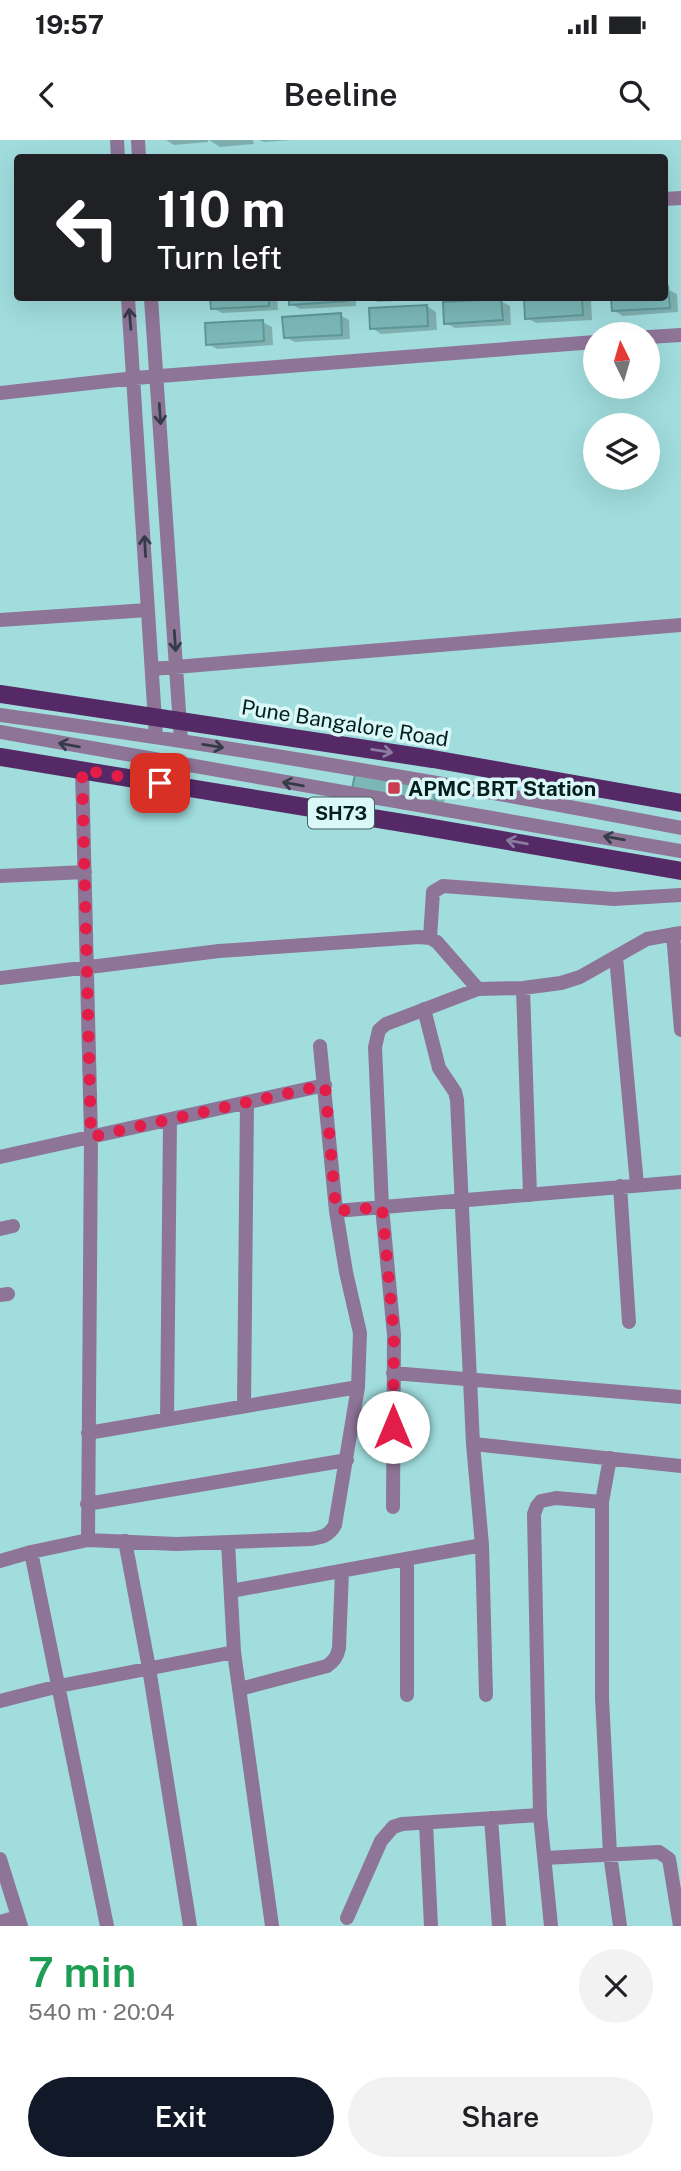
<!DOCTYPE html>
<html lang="en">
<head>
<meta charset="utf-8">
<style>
  body { margin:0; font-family:"Public Sans",sans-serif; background:#f2f2f2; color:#202124; height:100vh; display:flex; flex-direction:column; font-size:26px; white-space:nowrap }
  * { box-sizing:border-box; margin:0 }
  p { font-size:23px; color:#757577 }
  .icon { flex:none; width:38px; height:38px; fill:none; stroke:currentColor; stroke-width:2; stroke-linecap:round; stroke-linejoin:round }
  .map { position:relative; height:1786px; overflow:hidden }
  .panel { display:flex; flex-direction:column; background:#fff; flex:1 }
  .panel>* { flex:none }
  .top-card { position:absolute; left:14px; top:14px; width:654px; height:147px; border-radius:7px; box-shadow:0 7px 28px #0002; background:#202124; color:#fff; overflow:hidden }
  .needle { width:46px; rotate:355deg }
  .controls { position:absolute; left:583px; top:182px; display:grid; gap:14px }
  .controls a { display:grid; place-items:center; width:77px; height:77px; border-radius:50%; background:#fff; box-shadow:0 7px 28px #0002; font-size:35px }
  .pin { position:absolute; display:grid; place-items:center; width:60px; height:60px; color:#fff; margin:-30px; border-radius:14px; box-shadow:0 4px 10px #0006 }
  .me { position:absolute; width:77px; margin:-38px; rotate:0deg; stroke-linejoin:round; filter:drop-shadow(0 0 5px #0008) }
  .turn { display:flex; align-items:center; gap:24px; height:147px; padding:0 28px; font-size:32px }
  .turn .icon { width:91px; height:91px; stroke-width:2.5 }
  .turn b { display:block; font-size:49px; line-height:60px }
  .round { display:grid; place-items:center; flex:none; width:74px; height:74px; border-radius:37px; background:#f2f2f2 }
  .summary { display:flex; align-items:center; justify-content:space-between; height:119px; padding:0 28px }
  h1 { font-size:42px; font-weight:600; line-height:52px; color:#1e9e55 }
  .primary-button { display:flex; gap:14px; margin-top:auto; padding:14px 28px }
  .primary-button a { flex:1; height:80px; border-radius:42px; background:#111827; color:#fff; font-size:28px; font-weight:600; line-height:80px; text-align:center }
  .primary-button a+a { background:#f2f2f2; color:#202124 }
  .status { display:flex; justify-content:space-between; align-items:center; height:49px; padding:0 35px; background:#fff; direction:ltr }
  .status svg { height:19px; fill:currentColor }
  header { display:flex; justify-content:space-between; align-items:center; height:91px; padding:0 28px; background:#fff; font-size:32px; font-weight:600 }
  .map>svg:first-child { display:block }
  .shadow { fill:#0003 }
  .building { fill:#7bb7b7; stroke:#5e9899; stroke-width:2 }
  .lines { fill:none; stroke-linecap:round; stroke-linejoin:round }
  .minor { stroke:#8e7598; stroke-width:14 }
  .major { stroke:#552866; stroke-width:18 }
  .oneway { stroke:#353c48 }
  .oneway2 { stroke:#8a7ba0 }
  .route { stroke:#e11d48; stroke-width:12; stroke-dasharray:0 21.6 }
  .poi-dot { fill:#cb3b52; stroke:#daf8f8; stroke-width:2.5 }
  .labels { text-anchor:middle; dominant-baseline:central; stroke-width:7; stroke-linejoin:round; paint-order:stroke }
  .shield { fill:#daf8f8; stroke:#455f5f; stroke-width:2 }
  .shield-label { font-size:19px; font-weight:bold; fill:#051d1d }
  .street-label { font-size:21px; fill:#051d1d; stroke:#daf8f8 }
  .poi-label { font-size:21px; font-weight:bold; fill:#051d1d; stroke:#daf8f8; text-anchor:start }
</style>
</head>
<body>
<div class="status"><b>19:57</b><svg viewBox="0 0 49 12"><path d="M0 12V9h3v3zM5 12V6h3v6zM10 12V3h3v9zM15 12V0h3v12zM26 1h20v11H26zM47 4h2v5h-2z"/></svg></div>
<header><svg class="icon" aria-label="back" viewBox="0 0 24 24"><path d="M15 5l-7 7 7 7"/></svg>Beeline<svg class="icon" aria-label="search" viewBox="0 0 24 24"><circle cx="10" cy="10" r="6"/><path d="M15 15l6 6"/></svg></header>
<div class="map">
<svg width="681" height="1786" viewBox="0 0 681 1786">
  <rect width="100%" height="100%" fill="#a1dddd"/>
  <path class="shadow" d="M166,0H208V2L174,5Z
    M209,0H253L254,4L220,7Z
    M259,0H292L264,2Z
    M665,121L666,122L667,141H665Z
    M665,148L677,154L678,172L623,176L613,170V158H665Z
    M212,158H277L278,170L222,173L213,168Z
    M291,158H356V166L300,169L291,164Z
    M370,158H433V159L378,162Z
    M553,158H585L591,161L592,180L536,183L527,178L526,159Z
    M501,161L510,166L511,185L455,188L446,183Z
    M427,166L436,172L437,190L381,194L372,188Z
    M340,175L349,180L350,199L295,202L285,197Z
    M262,182L272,187L273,205L217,209L208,204Z
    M435,648L445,653L444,666L363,653Z"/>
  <path class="building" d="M668,146L670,168L612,171L611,158H665V147Z
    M210,158H269V166L211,169Z
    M289,158H347L348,161L289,165Z
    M524,158H582L583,175L525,179Z
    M501,159L503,180L444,184L443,162Z
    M427,165L428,186L370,189L369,168Z
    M341,173L342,195L284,198L282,177Z
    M263,180L264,201L206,205L205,183Z
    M355,634L436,646L435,662L352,649Z"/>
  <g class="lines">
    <path class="minor" d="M117,0L118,18
      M138,0L139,18
      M665,59L681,58
      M128,158L156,597
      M151,158L181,601
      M648,197L681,195
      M0,253L135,238L595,202
      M0,480L148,470
      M152,529L681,485
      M0,575C228,606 455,644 681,688
      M0,592L681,711
      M82,630L91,997L88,1400
      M0,736L85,732
      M673,794L681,890
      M430,798L433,752L443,746L614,759L681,755
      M616,817L637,1045
      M0,838L219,811L419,797L430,798L437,802L478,849
      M523,848L530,1055
      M424,869L439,928L455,952L457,960L473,1304L681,1326
      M0,1017L325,945
      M620,1046L629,1182
      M336,1071L681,1042
      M0,1089L13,1086
      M0,1155L8,1154
      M393,1233L681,1257
      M244,1266L247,962
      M167,1279L170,980
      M88,1293L358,1247
      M473,1304L482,1405L486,1555
      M610,1318L602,1362V1558L610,1714L620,1786
      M87,1364L347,1320
      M393,1367L394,1195L382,1067L375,907L379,890L386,884L478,849L523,848L561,843L580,837L647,799L681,793
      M125,1401L149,1528L190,1786
      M228,1403L234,1512L272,1786
      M31,1412L107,1786
      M407,1419V1555
      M0,1421L31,1412L88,1400L176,1404L311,1399C322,1397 329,1396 335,1385L358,1247L360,1193L346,1132L336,1071L320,906
      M231,1451L482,1405
      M240,1549L327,1526C334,1521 337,1517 339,1508L342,1431
      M0,1561L59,1546L234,1512
      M491,1678L499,1786
      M426,1683L431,1786
      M545,1718L659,1712L669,1719L680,1786
      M0,1719L21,1786
      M347,1778L381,1701L393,1687L402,1684L540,1675
      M0,1782L18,1777
      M551,1786L540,1675L534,1374L537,1366L541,1361L556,1358L602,1362"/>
    <path class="major" d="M0,554L433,619L681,663
      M0,617L421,686L681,731"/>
  </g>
  <defs><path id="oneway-shaft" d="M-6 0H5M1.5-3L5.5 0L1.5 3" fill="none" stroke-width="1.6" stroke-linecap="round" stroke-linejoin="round" transform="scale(1.75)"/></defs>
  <g class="oneway">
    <use href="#oneway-shaft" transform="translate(130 179) rotate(-95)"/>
    <use href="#oneway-shaft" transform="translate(160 274) rotate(86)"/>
    <use href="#oneway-shaft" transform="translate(145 406) rotate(-93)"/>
    <use href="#oneway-shaft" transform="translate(175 501) rotate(86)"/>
    <use href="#oneway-shaft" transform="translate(69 605) rotate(-170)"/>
    <use href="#oneway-shaft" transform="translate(213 606) rotate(9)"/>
    <use href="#oneway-shaft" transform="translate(293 644) rotate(-170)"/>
    <use href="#oneway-shaft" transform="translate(614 698) rotate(-170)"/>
  </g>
  <g class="oneway2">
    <use href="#oneway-shaft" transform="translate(382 611) rotate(9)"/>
    <use href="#oneway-shaft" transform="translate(517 702) rotate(-170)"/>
  </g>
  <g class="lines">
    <path class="route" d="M160,643L82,630L91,997L325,945L336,1071L382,1067L394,1195L393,1287"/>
  </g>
  <rect class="poi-dot" x="387" y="641" width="14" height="14" rx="3.5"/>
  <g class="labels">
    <rect class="shield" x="308" y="657.5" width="66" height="31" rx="5"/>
    <g class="shield-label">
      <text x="341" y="673">SH73</text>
    </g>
    <g class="street-label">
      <text transform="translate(345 583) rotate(9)">Pune Bangalore Road</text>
    </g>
    <g class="poi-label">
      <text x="408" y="648">APMC BRT Station</text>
    </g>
  </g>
</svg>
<div class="controls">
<a><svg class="needle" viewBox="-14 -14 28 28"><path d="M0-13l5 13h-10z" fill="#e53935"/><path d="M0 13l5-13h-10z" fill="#757577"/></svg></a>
<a><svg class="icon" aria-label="layers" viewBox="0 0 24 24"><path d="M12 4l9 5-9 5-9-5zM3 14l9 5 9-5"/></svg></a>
</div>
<div class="pin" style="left:160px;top:643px;background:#d93025"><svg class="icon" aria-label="arrive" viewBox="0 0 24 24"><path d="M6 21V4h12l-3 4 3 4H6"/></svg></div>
<svg class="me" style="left:393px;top:1287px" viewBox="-20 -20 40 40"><circle r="19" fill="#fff"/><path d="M0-13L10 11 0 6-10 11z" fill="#e11d48"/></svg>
<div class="top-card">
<div class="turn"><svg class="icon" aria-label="left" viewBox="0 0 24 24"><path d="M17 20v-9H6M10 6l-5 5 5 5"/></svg><div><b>110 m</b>Turn left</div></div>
</div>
</div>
<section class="panel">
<div class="summary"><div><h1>7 min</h1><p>540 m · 20:04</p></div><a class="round"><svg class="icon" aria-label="close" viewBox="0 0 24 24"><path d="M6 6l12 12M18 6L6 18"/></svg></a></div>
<div class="primary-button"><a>Exit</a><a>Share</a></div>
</section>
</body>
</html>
